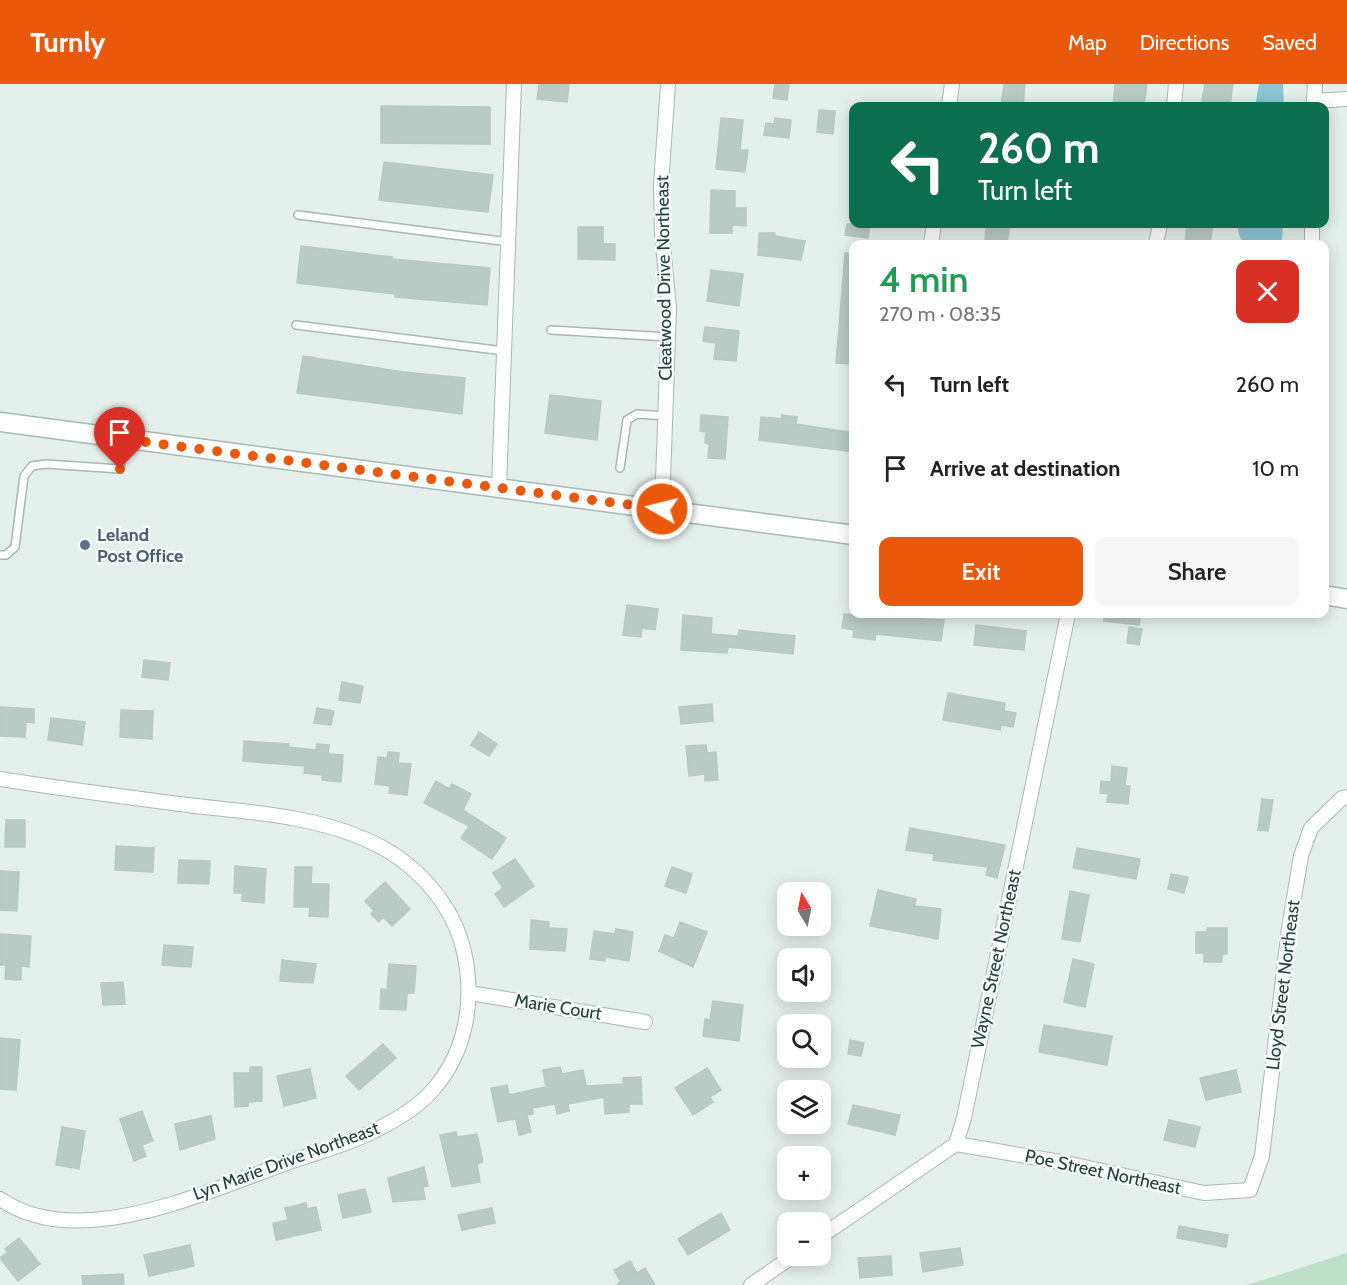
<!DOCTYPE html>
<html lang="en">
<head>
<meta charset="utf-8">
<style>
  body { margin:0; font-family:Cabin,sans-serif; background:#f6f6f6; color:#222; height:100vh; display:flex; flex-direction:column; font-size:22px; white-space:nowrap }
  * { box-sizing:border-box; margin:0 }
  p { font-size:20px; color:#767676 }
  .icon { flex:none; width:33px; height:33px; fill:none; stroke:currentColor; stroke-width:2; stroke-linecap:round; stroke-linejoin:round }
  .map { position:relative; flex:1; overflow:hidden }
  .panel { position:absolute; left:849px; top:156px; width:480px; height:378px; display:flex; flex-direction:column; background:#fff; border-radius:12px; box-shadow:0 3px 15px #0003 }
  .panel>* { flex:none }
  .hud { position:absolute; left:849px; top:18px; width:480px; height:126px; border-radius:12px; box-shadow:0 3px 15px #0003; background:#0b6e4f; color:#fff; overflow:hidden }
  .needle { width:39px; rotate:350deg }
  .buttons { position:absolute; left:777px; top:798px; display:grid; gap:12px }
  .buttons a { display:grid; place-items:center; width:54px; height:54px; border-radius:12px; background:#fff; box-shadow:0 3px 15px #0003; font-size:30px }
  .pin { position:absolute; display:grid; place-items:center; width:51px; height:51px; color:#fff; margin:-62px -26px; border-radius:50% 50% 50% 0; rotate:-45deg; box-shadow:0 0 6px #0007 }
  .pin .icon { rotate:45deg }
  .me { position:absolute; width:66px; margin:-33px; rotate:278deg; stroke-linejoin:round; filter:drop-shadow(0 0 4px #0008) }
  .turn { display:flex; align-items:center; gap:21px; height:126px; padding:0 30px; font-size:27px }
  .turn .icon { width:78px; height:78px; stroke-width:2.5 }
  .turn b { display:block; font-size:42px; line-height:51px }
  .round { display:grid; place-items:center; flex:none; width:63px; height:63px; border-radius:12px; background:#f6f6f6 }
  .overview { display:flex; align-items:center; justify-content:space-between; height:102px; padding:0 30px }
  h1 { font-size:36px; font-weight:600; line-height:45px; color:#1e9e55 }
  .button { display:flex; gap:12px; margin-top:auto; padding:12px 30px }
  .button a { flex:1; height:69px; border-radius:12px; background:#ea580c; color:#fff; font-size:24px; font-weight:600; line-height:69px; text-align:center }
  .button a+a { background:#f6f6f6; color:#222 }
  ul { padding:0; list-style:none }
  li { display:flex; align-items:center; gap:18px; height:84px; padding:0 30px }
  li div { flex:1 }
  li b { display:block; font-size:22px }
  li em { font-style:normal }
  header { display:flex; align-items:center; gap:36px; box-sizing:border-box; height:84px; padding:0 30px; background:#ea580c; color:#fff }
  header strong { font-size:28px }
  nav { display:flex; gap:33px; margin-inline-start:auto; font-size:21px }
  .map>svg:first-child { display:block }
  .green { fill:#bee0c9 }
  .water { fill:#8dc5d5 }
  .building { fill:#bacac4; stroke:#b7c9c3; stroke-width:1.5 }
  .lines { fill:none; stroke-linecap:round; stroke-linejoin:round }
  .lane-casing { stroke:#a7b8b3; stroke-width:10 }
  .street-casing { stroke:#a7b8b3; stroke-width:16 }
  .secondary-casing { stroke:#a3bbb4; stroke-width:21 }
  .lane { stroke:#fff; stroke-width:7 }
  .street { stroke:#fff; stroke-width:14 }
  .secondary { stroke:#fff; stroke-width:18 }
  .route { stroke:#ea580c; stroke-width:10; stroke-dasharray:0 18 }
  .service-dot { fill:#5c6f8a; stroke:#f7fbf9; stroke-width:2 }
  .labels { text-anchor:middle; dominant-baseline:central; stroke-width:5; stroke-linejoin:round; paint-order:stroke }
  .street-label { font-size:18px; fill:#23423c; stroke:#f7fbf9 }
  .service-label { font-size:18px; font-weight:bold; fill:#4e5e75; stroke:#f7fbf9; text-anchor:start }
</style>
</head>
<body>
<header>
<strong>Turnly</strong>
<nav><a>Map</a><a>Directions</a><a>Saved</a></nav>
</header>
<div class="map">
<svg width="1347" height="1201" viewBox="0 0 1347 1201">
  <rect width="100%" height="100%" fill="#e5efeb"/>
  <path class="green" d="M1347,1169V1201H1247Z"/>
  <path class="water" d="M1259,0H1283L1284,22H1255Z
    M1237,140H1283L1282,156L1277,160L1243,159L1239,151Z"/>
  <path class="building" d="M539,0L569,1L567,18L537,15Z
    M775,0H789L787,16L773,14Z
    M1004,0H1025L1023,22H1001Z
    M1115,0H1147L1144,22H1113Z
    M1205,0H1233L1230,22H1201Z
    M381,22L490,23V60L381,59Z
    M819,26L835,27L833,50L817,48Z
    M721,34L743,36L740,66H748L745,88L716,85Z
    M775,34L791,36L789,54L764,51L766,39L774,40Z
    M384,78L493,91L488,128L379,116Z
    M711,106L735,107V124H746V142L732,141V149H710Z
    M847,140H870L868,154L845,151Z
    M986,140H1010L1007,160H985Z
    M1187,140H1213L1210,160H1185Z
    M578,143H603V160H615V176L578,175Z
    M759,149H775V152L805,157L801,176L758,171Z
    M301,162L392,173V175L490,184L487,221L395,213V210L297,199Z
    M845,169H854V280L836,279Z
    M711,186L743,190L739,222L707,217Z
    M705,243L739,247L736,277L714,275L716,259L703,257Z
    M303,272L403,288L465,294L462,330L297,309Z
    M550,311L601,317L597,356L545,349Z
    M701,331L728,333L725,375L708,374L709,360L705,359L706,348L700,347Z
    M782,331L797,333L796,340L854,349V368L759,356L761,333L782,335Z
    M627,521L658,525L655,546L642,544L641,553L623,551Z
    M844,530L944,536L941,557L876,550L875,556L853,553L854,546L842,544Z
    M1104,530H1141L1139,541L1104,537Z
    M683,531L712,534L711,550L738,552L739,546L795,552L793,570L728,563L727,569L681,566Z
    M976,541L1026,547L1024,566L974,561Z
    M1129,543L1142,545L1139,561L1127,559Z
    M144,576L170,579L168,596L142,593Z
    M342,598L363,602L360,619L339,616Z
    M948,609L1005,619L1004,627L1016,629L1013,643L1001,641L1000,646L943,636Z
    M712,620L713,637L681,640L679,623Z
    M0,623L34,625V639L26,638L25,653L0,652Z
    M317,624L334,627L331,641L314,639Z
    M121,626L153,627L152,655L120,653Z
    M51,634L85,638L82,661L48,656Z
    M479,648L497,660L489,672L471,661Z
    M244,657L289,660L288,663L316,666L317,660L329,661L328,670L343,671L341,698L322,696V691L304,689L305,682L243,677Z
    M706,661L707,669L716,668L718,696L705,697V690L689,692L686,662Z
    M388,668L399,669L398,679L411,680L407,711L389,709L390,702L375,700L378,673L387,674Z
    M1112,682L1127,684L1125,702H1130L1128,720L1107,718L1108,710L1100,709L1101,697L1111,698Z
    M436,697L449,705L452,700L471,710L463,726L506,754L492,775L461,754L469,742L424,719Z
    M1262,715L1273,716L1268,747L1258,746Z
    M6,736H25V763H5Z
    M910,744L1005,761L997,794L986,791L988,783L933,776L934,770L906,766Z
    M116,762L154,764L153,788L115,786Z
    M1077,764L1140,775L1136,795L1073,784Z
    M515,775L534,802L504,823L495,810L503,804L493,789Z
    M179,776L210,777L209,800L178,799Z
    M235,782L266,785L264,819L242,817V809H234Z
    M295,783H312L311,800H329L328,833L309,832L310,823H294Z
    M672,783L692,790L686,809L665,802Z
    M0,787L19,788L17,827L0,826Z
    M1171,790L1188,793L1184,809L1168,805Z
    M385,798L410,825L392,842L383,833L379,838L371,830L374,827L365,817Z
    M878,806L916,815L914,822L941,825L938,855L870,842Z
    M1070,807L1089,811L1080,858L1062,855Z
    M531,836L549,838V844L567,845L565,867L530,865Z
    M680,838L707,848L693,883L659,867L665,851L674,854Z
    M1207,844H1227V870H1222V878H1204V869H1196V848H1207Z
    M616,845L633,848L629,877L606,873L605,877L590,875L594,847L615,850Z
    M0,850L31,852L29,883L21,882V896L5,895L6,881H0Z
    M164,861L193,863L191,883L162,881Z
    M1073,875L1094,880L1085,923L1064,918Z
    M282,876L316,880L313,899L280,897Z
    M389,880L416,882L414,909H407L406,926L380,925L381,905L387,906Z
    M123,898L125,920L103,921L101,899Z
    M713,917L743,921L739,957L703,952L705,935L710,936Z
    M1044,941L1112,952L1107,981L1039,968Z
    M0,954L20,956L16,1006L0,1005Z
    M850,956L864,959L861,972L848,970Z
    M383,960L396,974L359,1006L346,992Z
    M250,983H262V1017L248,1018V1022L235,1023L234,989H250Z
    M560,983L562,990L583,986L586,1002L624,1000L623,994L641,993L642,1020H629V1028L605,1030L604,1013L568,1020L569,1027L557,1030L555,1020L532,1024L533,1030L527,1031L531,1048L519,1051L516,1035L498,1038L491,1004L507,1001L509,1011L546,1003L543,986Z
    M707,984L721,1006L710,1013L713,1018L693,1031L675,1004Z
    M310,985L316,1014L284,1022L277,992Z
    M1236,986L1241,1008L1206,1016L1200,994Z
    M853,1021L900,1031L895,1051L848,1040Z
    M142,1027L153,1057L142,1061L146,1072L134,1077L120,1035Z
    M211,1032L215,1055L180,1066L175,1040Z
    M1169,1036L1200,1043L1195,1063L1164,1056Z
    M62,1043L85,1047L79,1085L56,1081Z
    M456,1048L457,1053L477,1050L483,1078L477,1080L480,1098L452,1103L440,1051Z
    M424,1083L428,1102L423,1103L425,1115L393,1118L388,1094Z
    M365,1105L371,1128L343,1134L338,1111Z
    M306,1119L307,1125L316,1123L321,1146L276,1156L273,1139L288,1136L285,1124Z
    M492,1124L495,1139L462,1146L458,1131Z
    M721,1129L730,1146L688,1171L678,1155Z
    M1179,1142L1228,1151L1226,1163L1177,1154Z
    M19,1154L40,1180L18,1197L0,1174L8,1168L5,1165Z
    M190,1161L194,1182L149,1192L144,1171Z
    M960,1164L963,1181L923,1188L920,1169Z
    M891,1172L892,1191L860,1194L858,1174Z
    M630,1177L637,1189L645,1184L655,1201H616L621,1198L614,1186Z
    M123,1190L124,1201H83L82,1192Z"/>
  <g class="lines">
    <defs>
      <path id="lane" d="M298,131L509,158
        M296,241L504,267
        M551,246L668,253
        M620,384L627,336L637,330L666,332
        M0,471H6L15,463L24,392L32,382L46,380L120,385L122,356"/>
      <path id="street" d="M1314,17L1315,0
        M949,22L952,0
        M1174,22L1176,0
        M1314,22V17L1347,15
        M931,160L934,140
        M1156,160L1160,140
        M1312,160V140
        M499,403L514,0
        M662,425L669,225L662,150L661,100L668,0
        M0,695C62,705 125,713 187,721C247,728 311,731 367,756C413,776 453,818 464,868C475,917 466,969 432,1007C417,1024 396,1036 376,1046C348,1061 314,1069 284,1080C223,1102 158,1131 93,1136C59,1138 28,1134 0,1115
        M470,909L645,938
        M956,1060L1066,1079L1204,1109L1250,1106L1262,1072L1289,844L1301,772L1311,744L1342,714L1347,713
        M820,1153L956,1060L964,1034L1068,530
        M751,1201L793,1172"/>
      <path id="secondary" d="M0,338L854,451
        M1324,511L1347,515"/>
    </defs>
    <use href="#lane" class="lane-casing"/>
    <use href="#street" class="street-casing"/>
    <use href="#secondary" class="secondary-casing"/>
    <use href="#lane" class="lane"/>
    <use href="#street" class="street"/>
    <use href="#secondary" class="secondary"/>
  </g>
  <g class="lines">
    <path class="route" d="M120,385L122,355L662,425"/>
  </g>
  <circle class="service-dot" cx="85" cy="461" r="6"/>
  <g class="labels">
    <g class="street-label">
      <text transform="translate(664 194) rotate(-91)">Cleatwood Drive Northeast</text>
      <text transform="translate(996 875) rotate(-78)">Wayne Street Northeast</text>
      <text transform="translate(1283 901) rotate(-83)">Lloyd Street Northeast</text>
      <text transform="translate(558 923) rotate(9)">Marie Court</text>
      <text transform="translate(286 1077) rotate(-20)">Lyn Marie Drive Northeast</text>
      <text transform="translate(1103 1088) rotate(12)">Poe Street Northeast</text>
    </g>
    <g class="service-label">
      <text x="97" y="451">Leland<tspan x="97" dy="21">Post Office</tspan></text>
    </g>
  </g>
</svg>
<div class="buttons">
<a><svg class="needle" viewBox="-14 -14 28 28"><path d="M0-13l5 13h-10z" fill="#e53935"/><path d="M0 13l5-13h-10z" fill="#767676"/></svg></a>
<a><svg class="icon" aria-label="sound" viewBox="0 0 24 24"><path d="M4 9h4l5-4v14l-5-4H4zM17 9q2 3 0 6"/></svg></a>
<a><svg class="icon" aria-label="search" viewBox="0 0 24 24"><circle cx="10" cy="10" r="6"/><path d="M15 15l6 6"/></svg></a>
<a><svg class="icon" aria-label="layers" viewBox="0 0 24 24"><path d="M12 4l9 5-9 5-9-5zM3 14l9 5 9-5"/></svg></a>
<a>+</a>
<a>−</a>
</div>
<div class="pin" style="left:120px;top:385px;background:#d93025"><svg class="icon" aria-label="arrive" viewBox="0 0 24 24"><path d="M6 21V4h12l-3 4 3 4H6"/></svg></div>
<svg class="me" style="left:662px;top:425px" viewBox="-20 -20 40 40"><circle r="17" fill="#ea580c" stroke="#fff" stroke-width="3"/><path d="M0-11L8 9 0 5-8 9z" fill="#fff"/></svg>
<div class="hud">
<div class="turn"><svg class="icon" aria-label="left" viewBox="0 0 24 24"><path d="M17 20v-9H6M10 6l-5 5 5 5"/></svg><div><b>260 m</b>Turn left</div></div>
</div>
<section class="panel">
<div class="overview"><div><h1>4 min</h1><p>270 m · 08:35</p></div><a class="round" style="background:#d93025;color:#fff"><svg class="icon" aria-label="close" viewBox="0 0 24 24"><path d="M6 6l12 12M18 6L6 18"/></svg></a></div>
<ul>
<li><svg class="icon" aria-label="left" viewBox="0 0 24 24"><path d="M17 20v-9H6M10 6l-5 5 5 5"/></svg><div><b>Turn left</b></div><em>260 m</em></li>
<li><svg class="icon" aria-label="arrive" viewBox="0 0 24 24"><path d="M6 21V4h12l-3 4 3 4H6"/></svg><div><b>Arrive at destination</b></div><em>10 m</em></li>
</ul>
<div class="button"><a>Exit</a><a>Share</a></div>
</section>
</div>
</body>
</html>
